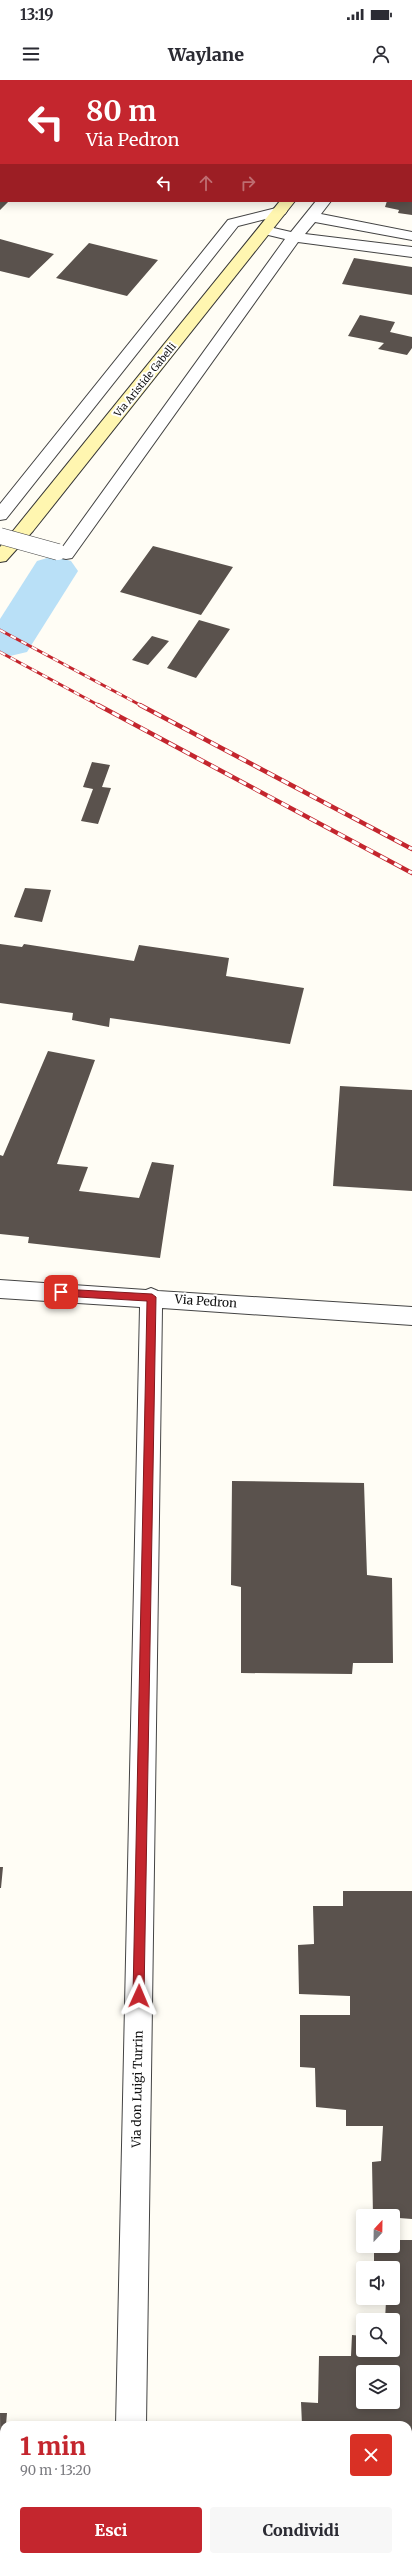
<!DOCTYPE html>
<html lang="it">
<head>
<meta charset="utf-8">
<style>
  body { margin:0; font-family:Merriweather,serif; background:#f7f7f7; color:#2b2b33; height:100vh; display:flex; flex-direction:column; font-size:15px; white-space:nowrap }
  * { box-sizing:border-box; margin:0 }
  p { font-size:13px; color:#7c7c81 }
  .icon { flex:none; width:22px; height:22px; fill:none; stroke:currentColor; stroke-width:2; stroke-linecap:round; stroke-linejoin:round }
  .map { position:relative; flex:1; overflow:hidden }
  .panel { position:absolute; left:0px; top:2341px; width:412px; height:140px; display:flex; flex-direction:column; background:#fff; border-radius:12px 12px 0 0; box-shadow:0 2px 10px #0003 }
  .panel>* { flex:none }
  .top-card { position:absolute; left:0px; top:0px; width:412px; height:122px; box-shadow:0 2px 10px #0003; background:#c4262e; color:#fff; overflow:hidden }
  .needle { width:26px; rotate:22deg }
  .controls { position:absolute; left:356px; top:2129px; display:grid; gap:8px }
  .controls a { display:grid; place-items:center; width:44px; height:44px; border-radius:4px; background:#fff; box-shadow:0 2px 10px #0003; font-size:20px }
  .pin { position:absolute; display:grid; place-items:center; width:34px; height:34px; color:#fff; margin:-17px; border-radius:8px; box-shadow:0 2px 6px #0006 }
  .me { position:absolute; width:44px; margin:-22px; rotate:1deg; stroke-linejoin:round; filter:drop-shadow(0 0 3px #0008) }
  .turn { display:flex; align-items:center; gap:14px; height:84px; padding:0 20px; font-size:18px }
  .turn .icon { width:52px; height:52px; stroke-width:2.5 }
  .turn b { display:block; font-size:28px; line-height:34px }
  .lanes { display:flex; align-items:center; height:38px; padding:0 20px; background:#0003; justify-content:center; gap:20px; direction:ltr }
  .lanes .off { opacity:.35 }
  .round { display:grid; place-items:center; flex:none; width:42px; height:42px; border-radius:4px; background:#f7f7f7 }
  .overview { display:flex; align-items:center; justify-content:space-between; height:68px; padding:0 20px }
  h1 { font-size:24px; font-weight:800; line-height:30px; color:#c4262e }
  .cta { display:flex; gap:8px; margin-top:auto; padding:8px 20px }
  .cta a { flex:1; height:46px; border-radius:4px; background:#c4262e; color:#fff; font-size:16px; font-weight:800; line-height:46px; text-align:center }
  .cta a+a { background:#f7f7f7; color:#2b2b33 }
  .status { display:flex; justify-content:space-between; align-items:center; height:28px; padding:0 20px; background:#fff; direction:ltr }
  .status svg { height:11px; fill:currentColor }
  header { display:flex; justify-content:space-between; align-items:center; height:52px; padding:0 20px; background:#fff; font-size:18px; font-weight:800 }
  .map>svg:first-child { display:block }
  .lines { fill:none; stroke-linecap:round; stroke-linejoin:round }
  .canal { fill:#b9e0f7; fill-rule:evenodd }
  .building { fill:#5a524d; fill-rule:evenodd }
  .lane-casing { stroke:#444; stroke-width:24 }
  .street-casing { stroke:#444; stroke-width:2 }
  .secondary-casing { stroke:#333; stroke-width:2 }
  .lane { stroke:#fff; stroke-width:22 }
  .street { fill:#fff; fill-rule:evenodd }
  .secondary { fill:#fff6b0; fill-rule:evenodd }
  .rail-far1-casing { stroke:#c4262e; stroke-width:3 }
  .rail-casing { stroke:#c4262e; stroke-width:4.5 }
  .rail-far1 { stroke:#fff; stroke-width:2; stroke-dasharray:6; stroke-linecap:butt }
  .rail { stroke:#fff; stroke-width:3; stroke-dasharray:8; stroke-linecap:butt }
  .street-bridge-casing { stroke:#444; stroke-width:17; stroke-linecap:butt }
  .street-bridge { stroke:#fff; stroke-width:16 }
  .route { fill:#c4262e; stroke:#7f191e }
  .labels { text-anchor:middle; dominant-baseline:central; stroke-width:4; stroke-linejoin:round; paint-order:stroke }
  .far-street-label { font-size:10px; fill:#111; stroke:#fff }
  .street-label { font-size:12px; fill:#111; stroke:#fff }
</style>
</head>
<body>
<div class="status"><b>13:19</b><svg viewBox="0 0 49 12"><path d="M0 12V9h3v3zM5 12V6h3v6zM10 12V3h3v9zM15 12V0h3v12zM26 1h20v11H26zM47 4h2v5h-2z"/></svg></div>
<header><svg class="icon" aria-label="menu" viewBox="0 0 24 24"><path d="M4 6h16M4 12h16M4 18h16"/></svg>Waylane<svg class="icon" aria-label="person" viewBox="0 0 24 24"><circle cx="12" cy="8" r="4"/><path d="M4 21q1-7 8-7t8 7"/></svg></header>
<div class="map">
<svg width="412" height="2481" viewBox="0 0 412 2481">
  <rect width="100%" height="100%" fill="#fffdf5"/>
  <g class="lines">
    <path class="canal" d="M54,476L71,481L78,491L27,572L10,576L0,574V539L37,481Z"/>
  </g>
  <path class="building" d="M0,121H9L0,130Z
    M387,121H412V135L398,133L399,130L385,127Z
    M0,159L54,174L29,198L0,191Z
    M89,163L158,180L127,216L56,198Z
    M354,178L412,187V215L342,204Z
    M360,235L395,242L390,252L412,257V268L407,275L378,269L384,263L348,256Z
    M153,466L233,487L201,535L120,512Z
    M199,540L230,549L196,598L167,588Z
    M152,556L169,561L148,585L132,580Z
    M92,682L110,685L102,707L111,708L98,744L81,741L93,709L83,707Z
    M25,808L51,810L42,842L14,837Z
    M0,864L22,867L24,864L134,881L139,865L229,878L226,896L304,908L290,964L110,938L109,947L72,940L73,933L0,923Z
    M48,971L95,980L57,1084L88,1087L79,1111L139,1118L152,1082L174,1085L160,1178L28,1163L29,1157L0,1154V1075L3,1076Z
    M340,1006L412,1010V1111L333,1106Z
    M232,1401L364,1403L367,1495L392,1498L393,1583H353L352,1594L241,1593V1507L231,1505Z
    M0,1787H3L1,1808H0Z
    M343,1811H412V2139L373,2136L372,2082L381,2081L383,2046H346V2030L316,2027L315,1988L300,1987V1935H350V1916L299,1914L298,1865L314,1864L313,1826H343Z
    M393,2160H412V2481H320V2478L316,2477H408V2345H302L301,2322L318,2323L319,2276H351L352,2255L363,2256V2270H393V2240H385L386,2221L375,2218H393V2188H374V2166H393ZM363,2292H393V2322H363Z
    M0,2333H7L6,2345H4L1,2434Z"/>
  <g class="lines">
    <defs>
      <path id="lane" d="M35,1L36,0
        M0,35L1,34"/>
      <path id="street" d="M396,0H412V4L411,1Z
        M316,121H331L321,134L412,152V160L315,142L305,154L412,167V177L298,162L72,478L66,479L52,476L50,472L52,468H62L285,159L260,153L258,150L260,147L265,146L291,152Z
        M280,127L287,131L285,134L238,146L6,439L0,440V424L228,140Z
        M0,1200L146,1210L151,1208L158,1211L412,1227V1245L162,1228L146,2345H116L140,1227L0,1218Z
        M114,2477H144V2481H114Z"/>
      <path id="secondary" d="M280,121H295L33,451L6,481L0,482V467Z"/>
    </defs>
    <use href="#lane" class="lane-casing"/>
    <use href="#street" class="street-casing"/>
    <use href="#secondary" class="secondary-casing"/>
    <use href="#lane" class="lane"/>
    <use href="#street" class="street"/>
    <use href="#secondary" class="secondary"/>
    <defs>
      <path id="rail-far1" d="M0,550L142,626
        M0,572L100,626"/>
      <path id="rail" d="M98,625L412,793
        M140,625L412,769"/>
    </defs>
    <use href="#rail-far1" class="rail-far1-casing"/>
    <use href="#rail" class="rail-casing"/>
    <use href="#rail-far1" class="rail-far1"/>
    <use href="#rail" class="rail"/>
    <defs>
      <path id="street-bridge" d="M0,456L58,472"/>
    </defs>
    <use href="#street-bridge" class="street-bridge-casing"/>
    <use href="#street-bridge" class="street-bridge"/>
  </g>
  <path class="route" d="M61,1209L152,1214L156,1217L144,1916L139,1921L133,1916L147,1221L61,1216L56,1212Z"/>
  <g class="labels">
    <g class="far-street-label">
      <text transform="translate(145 300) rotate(-51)">Via Aristide Gabelli</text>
    </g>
    <g class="street-label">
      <text transform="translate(206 1221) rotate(4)">Via Pedron</text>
      <text transform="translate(137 2009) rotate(-89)">Via don Luigi Turrin</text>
    </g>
  </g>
</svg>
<div class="controls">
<a><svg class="needle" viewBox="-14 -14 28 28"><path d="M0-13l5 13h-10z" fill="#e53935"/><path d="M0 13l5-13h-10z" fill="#7c7c81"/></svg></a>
<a><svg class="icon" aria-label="sound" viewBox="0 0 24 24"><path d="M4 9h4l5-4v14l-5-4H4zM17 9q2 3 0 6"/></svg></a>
<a><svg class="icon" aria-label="search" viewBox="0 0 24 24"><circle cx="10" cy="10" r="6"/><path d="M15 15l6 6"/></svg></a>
<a><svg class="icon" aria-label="layers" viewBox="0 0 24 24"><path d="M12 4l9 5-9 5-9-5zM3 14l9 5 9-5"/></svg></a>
</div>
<div class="pin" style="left:61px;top:1212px;background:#d93025"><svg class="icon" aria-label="arrive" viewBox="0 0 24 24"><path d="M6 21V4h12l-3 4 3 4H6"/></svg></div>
<svg class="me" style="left:139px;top:1916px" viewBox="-20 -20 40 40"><path d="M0-17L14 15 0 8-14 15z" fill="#c4262e" stroke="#fff" stroke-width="4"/></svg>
<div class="top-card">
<div class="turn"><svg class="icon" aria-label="left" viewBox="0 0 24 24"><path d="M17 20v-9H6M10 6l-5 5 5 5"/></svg><div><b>80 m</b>Via Pedron</div></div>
<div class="lanes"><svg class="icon" aria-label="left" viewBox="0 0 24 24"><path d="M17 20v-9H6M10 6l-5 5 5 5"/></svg><svg class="icon off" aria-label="ahead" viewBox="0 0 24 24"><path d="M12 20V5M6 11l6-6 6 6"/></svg><svg class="icon off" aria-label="right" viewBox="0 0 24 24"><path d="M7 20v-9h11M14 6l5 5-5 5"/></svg></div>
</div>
<section class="panel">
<div class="overview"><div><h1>1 min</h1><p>90 m · 13:20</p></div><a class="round" style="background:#d93025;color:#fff"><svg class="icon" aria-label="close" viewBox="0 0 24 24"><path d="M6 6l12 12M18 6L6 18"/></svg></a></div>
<div class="cta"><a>Esci</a><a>Condividi</a></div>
</section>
</div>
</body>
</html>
